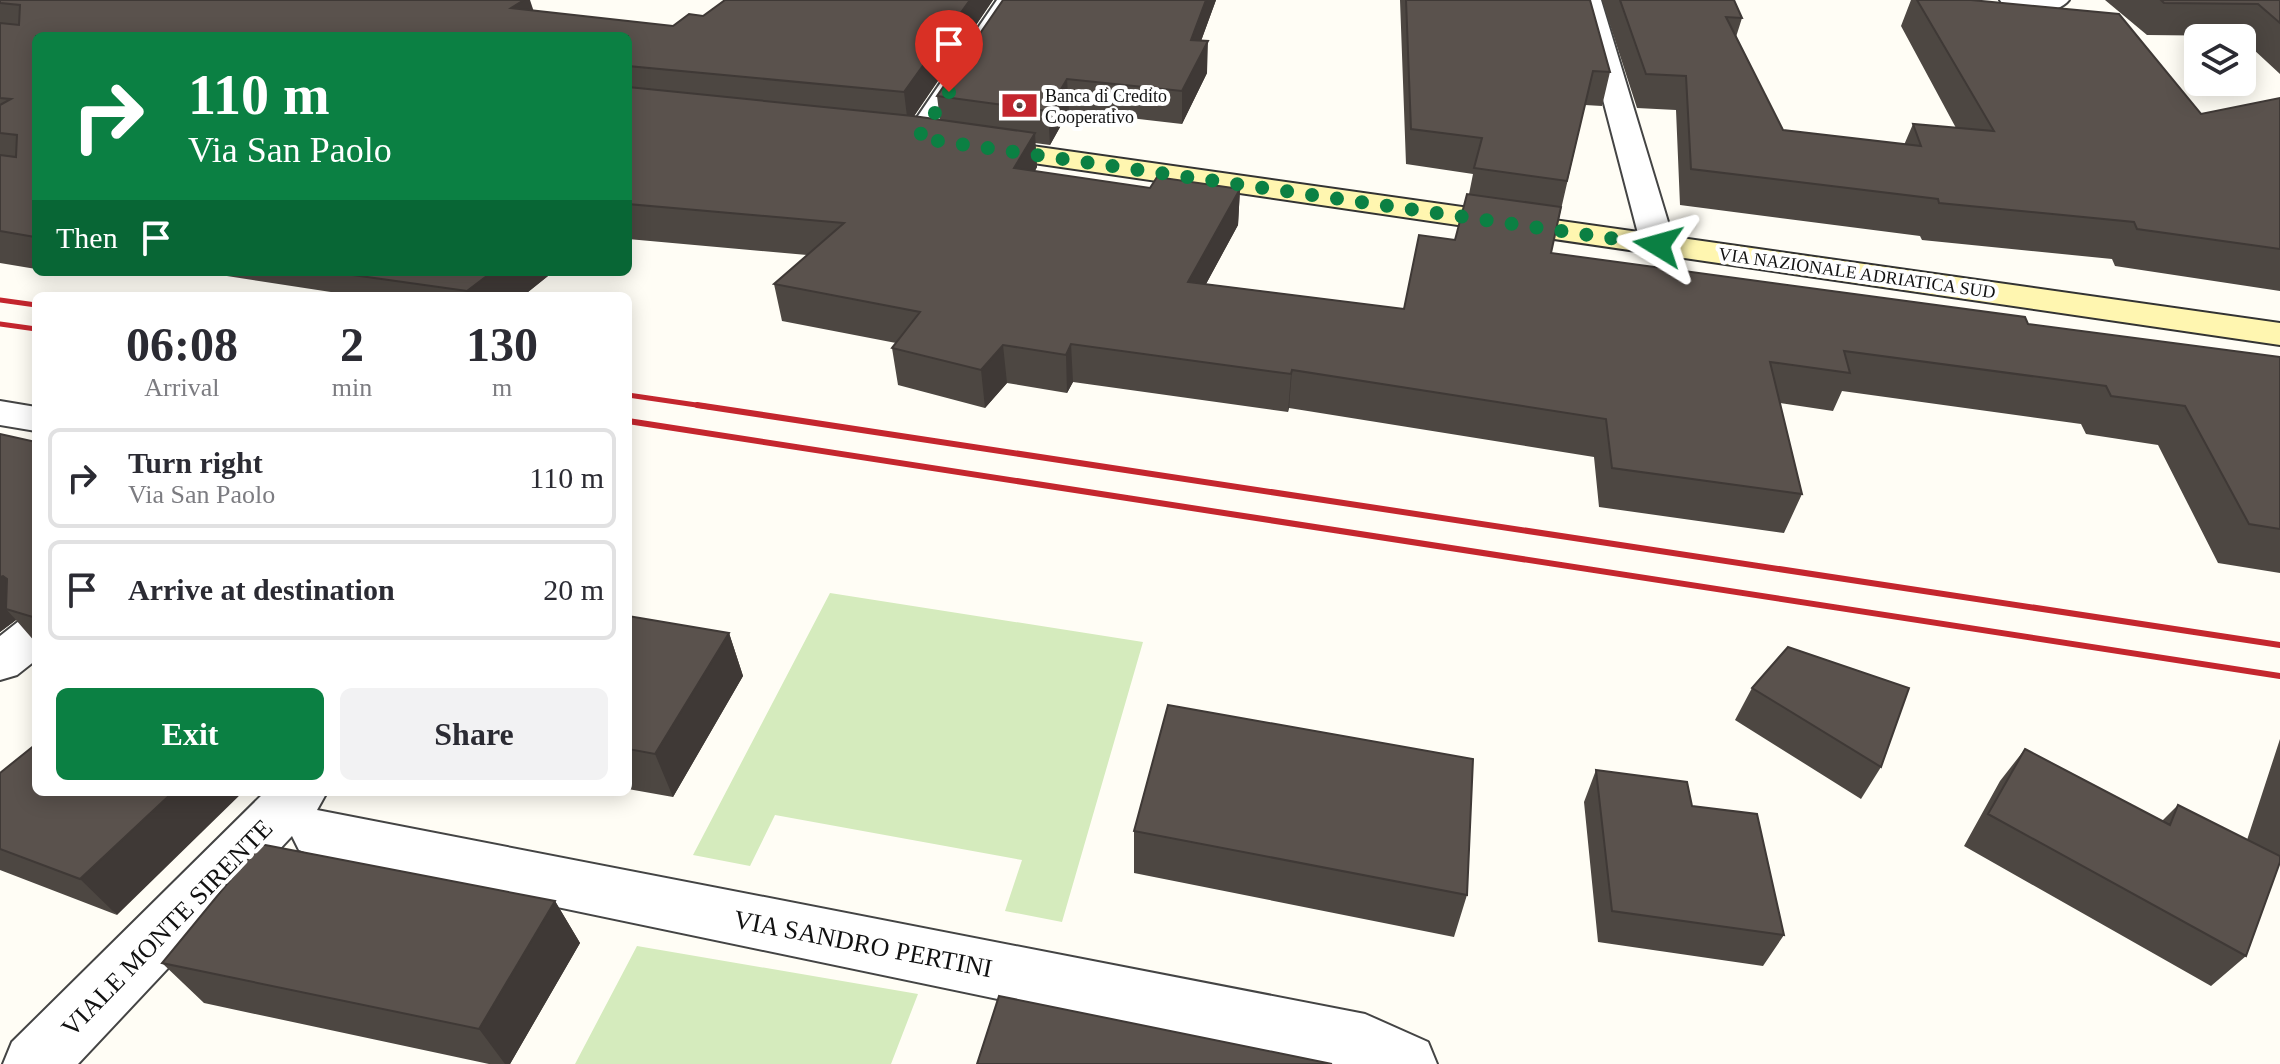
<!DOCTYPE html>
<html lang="en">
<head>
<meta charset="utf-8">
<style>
  body { margin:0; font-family:Georgia,serif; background:#f2f2f3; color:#2b2b33; height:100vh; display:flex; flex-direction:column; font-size:30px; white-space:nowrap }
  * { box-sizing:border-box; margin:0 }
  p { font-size:26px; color:#7c7c81 }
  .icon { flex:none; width:44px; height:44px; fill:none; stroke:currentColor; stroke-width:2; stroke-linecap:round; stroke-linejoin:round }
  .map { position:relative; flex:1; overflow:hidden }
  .sheet { position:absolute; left:32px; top:292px; width:600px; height:504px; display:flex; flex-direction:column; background:#fff; border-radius:12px; box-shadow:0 4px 20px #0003 }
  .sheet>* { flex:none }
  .banner { position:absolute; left:32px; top:32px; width:600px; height:244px; border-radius:12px; box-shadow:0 4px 20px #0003; background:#0b8043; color:#fff; overflow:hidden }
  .controls { position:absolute; left:2184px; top:24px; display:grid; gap:16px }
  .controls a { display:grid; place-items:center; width:72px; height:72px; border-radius:12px; background:#fff; box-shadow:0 4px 20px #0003; font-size:40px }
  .pin { position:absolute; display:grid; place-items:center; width:68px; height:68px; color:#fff; margin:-82px -34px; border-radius:50% 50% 50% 0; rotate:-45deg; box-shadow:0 0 8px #0007 }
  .pin .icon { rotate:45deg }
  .me { position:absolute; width:88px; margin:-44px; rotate:278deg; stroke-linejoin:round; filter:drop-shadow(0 0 6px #0008) }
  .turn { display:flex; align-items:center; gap:28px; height:168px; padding:0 24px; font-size:36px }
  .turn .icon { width:104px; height:104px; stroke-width:2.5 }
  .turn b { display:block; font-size:56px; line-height:68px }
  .then { display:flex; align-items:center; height:76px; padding:0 24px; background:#0003; gap:16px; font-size:30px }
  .eta { display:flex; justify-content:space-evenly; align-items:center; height:136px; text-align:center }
  .eta b { font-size:48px; font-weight:700; line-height:56px }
  .cta { display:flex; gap:16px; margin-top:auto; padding:16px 24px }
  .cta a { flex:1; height:92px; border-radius:12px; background:#0b8043; color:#fff; font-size:32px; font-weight:700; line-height:92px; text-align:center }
  .cta a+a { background:#f2f2f3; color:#2b2b33 }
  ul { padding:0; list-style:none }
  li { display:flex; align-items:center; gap:24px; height:100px; margin:0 16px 12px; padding:0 8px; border:4px solid #e1e1e2; border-radius:12px }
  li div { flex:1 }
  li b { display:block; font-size:30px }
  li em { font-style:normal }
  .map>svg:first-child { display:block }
  .green { fill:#d5ebbd }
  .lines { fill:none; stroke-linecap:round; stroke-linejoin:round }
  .street-casing { stroke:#444; stroke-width:4 }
  .secondary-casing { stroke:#333; stroke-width:4 }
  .street { fill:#fff; fill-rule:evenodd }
  .secondary { fill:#fff6b0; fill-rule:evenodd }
  .rail-far1 { stroke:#c4262e; stroke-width:5 }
  .rail { stroke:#c4262e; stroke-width:6 }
  .wall { fill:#4d4742 }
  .shaded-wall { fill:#3f3936 }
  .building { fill:#5a524d; stroke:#3f3936; stroke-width:2 }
  .route { stroke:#0b8043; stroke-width:14; stroke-dasharray:0 25.2 }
  .labels { text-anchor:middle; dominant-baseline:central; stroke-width:8; stroke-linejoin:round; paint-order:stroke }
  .far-poi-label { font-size:18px; fill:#111; stroke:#fff; text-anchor:start }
  .far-street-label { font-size:18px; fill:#111; stroke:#fff }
  .near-street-label { font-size:26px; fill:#111; stroke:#fff }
</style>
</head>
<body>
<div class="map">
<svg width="2280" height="1064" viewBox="0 0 2280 1064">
  <rect width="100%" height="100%" fill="#fffdf5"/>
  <path class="green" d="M830,593L1143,642L1062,922L1005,911L1022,860L775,815L750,866L693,855Z
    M637,946L918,994L891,1064H575Z"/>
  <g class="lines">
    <defs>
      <path id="street" d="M997,0H1021L928,144L918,147L908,144L903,138Z
        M1577,0H1601L1675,245L1670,252L1658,255L1646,252L1641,245Z
        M2000,0H2069C2056,17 2022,10 2003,5Z
        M0,401L36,407V431L0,425Z
        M36,616V660L17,675L0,680V636L19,621Z
        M265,792H327L317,810L1365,1014L1428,1042L1437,1064H1309L318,857L299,850L292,836L78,1064H3L12,1042Z"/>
      <path id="secondary" d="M976,138L2280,323V345L965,153L961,147L965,141Z"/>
    </defs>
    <use href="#street" class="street-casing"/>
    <use href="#secondary" class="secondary-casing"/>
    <use href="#street" class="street"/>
    <use href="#secondary" class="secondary"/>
    <path class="rail-far1" d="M0,300L36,305
      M0,324L36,329
      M628,395L710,407"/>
    <path class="rail" d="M697,405L2280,645
      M628,421L2280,676"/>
  </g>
  <path class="wall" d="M0,0L533,11L673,26L703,16L725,0H993L914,116L940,120L937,96L1003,0H1216L1201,41L1207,73L1182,124L1069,111L1050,145L1035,143L1037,167L1035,171L1150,188L1240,189L1238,225L1206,284L1404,309L1455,240L1469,194L1473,174L1406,164L1400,0H1590L1610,72L1602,106L1585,105L1551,253L2028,324L2280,357V573L2218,563L2158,445L2086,434L2081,424L1842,391L1833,411L1780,403L1802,494L1784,533L1599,507L1594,457L1289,408L1288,412L1073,382L1067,393L1007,383L985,408L898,385L892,348L896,343L782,321L774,284L807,255L628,239V36H36V269L0,263Z
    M1602,0H1734L1742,18L1736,37L1783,130L1904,145L1913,124L1956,128L1901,26L1911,0H1971L2201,114L2280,98V291L2115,266L2112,259L1922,240L1920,236L1680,205L1676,110L1637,108Z
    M2105,0H2280V74L2239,36L2147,35Z
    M201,272H553L523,296H357Z
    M0,434L36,442V643L16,620L0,632Z
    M628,616L729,633L743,676L673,797L628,789Z
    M1752,688L1881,767L1861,799L1735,720Z
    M2280,739V862L2246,956L2211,986L1964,846L2000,781L2025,749L2162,821L2178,805L2247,840Z
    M1596,770L1692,806L1784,935L1763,966L1598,942L1584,802Z
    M0,773L117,915L0,870Z
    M1134,831L1467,895L1454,937L1134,873Z
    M555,901L580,943L510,1064H489L204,1003L162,963Z"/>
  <path class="shaded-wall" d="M524,0H530L539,27L511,8Z
    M970,0H993L908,125L904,92Z
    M1206,0H1216L1190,71L1191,40Z
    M1208,41L1207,73L1182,124V91Z
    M1067,79L1069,111L1050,145L1048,111Z
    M1035,133L1037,167L1016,202L1014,168Z
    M1240,189L1238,225L1187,319L1188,282Z
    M492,272H553L523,296H469L467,291Z
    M1071,344L1073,382L1067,393L1066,355Z
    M1003,345L1007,383L985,408L981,370Z
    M1292,370L1289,408L1288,412L1291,374Z
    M3,576L35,613L6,609L16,620L0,632V577Z
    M729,633L743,676L673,797L655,754Z
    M173,792H243L117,915L80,879Z
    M555,901L580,943L510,1064H505L479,1029Z"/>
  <path class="building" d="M0,0H524L511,8L673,26L689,14L703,16L725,0H970L904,92L628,66V36H36L35,237L0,231V155L16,157L17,135L0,133V105L11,99L0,98V23L19,25L20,5L0,3Z
    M1003,0H1206L1191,40L1208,41L1182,91L1067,79L1048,111L937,96Z
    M1406,0H1590L1610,72L1593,71L1567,181L1474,168L1482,138L1411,129Z
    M1620,0H1734L1742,18L1726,17L1783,130L1921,146L1913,124L1994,131L1917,0H1971L2119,14L2201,114L2280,98V249L2137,229L2134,222L1939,203L1938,199L1691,169L1686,76L1646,74Z
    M2161,0H2280V23L2258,4L2164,3Z
    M628,87L913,116L1035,133L1014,168L1150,188L1157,177L1240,189L1188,282L1404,309L1419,235L1455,240L1467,194L1561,207L1551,253L2025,317L2028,324L2280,357V529L2249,524L2185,406L2111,396L2106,386L1844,351L1850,373L1770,362L1802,494L1612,468L1606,419L1292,370L1291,374L1071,344L1066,355L1003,345L981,370L892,348L920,312L774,284L844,223L628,204Z
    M356,272H492L467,291L353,275Z
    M0,434L36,442V618L6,609L7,579L3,576L0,577Z
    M628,616L729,633L655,754L628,749Z
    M1788,647L1909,688L1881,767L1752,688Z
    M1168,705L1473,759L1467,895L1134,831Z
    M36,744V792H173L80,879L0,849V773Z
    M2025,749L2170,825L2178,805L2280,856V862L2246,956L1988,814Z
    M1596,770L1687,782L1692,806L1757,814L1784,935L1612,911Z
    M260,844L555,901L479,1029L162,963Z
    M999,996L1332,1064H977Z"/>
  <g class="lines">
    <path class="route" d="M949,92L918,138L1658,245"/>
  </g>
  <defs>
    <symbol id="bank-bare" viewBox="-9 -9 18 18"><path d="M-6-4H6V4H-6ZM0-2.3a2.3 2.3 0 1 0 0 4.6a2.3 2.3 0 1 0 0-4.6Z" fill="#c4262e" stroke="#fff" stroke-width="2.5" paint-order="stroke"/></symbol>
  </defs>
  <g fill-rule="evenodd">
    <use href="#bank-bare" x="994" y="80" width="51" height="51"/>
  </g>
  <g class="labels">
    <g class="far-poi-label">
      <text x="1045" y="96">Banca di Credito<tspan x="1045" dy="21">Cooperativo</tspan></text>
    </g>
    <g class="far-street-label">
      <text transform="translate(1857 273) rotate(8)">VIA NAZIONALE ADRIATICA SUD</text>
    </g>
    <g class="near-street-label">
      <text transform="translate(167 928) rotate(-46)">VIALE MONTE SIRENTE</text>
      <text transform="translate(863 944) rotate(11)">VIA SANDRO PERTINI</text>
    </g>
  </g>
</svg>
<div class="controls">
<a><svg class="icon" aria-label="layers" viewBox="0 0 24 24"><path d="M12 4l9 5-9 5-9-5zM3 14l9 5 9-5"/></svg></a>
</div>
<div class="pin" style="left:949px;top:92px;background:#d93025"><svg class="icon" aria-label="arrive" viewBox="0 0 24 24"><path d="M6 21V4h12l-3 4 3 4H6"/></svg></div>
<svg class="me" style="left:1658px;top:245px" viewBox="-20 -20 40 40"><path d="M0-17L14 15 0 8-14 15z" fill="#0b8043" stroke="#fff" stroke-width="4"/></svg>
<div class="banner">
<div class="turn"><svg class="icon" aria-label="right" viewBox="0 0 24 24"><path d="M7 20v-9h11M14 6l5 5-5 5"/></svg><div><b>110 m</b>Via San Paolo</div></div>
<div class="then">Then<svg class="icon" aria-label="arrive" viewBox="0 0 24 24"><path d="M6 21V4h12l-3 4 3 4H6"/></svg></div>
</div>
<section class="sheet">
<div class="eta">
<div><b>06:08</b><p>Arrival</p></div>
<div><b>2</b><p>min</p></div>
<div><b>130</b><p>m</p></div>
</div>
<ul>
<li><svg class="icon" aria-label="right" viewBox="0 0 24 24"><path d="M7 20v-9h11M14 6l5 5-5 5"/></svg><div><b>Turn right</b><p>Via San Paolo</p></div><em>110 m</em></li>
<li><svg class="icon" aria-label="arrive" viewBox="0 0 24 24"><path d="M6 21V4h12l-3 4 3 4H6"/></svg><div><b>Arrive at destination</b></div><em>20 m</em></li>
</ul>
<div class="cta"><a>Exit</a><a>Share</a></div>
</section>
</div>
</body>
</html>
